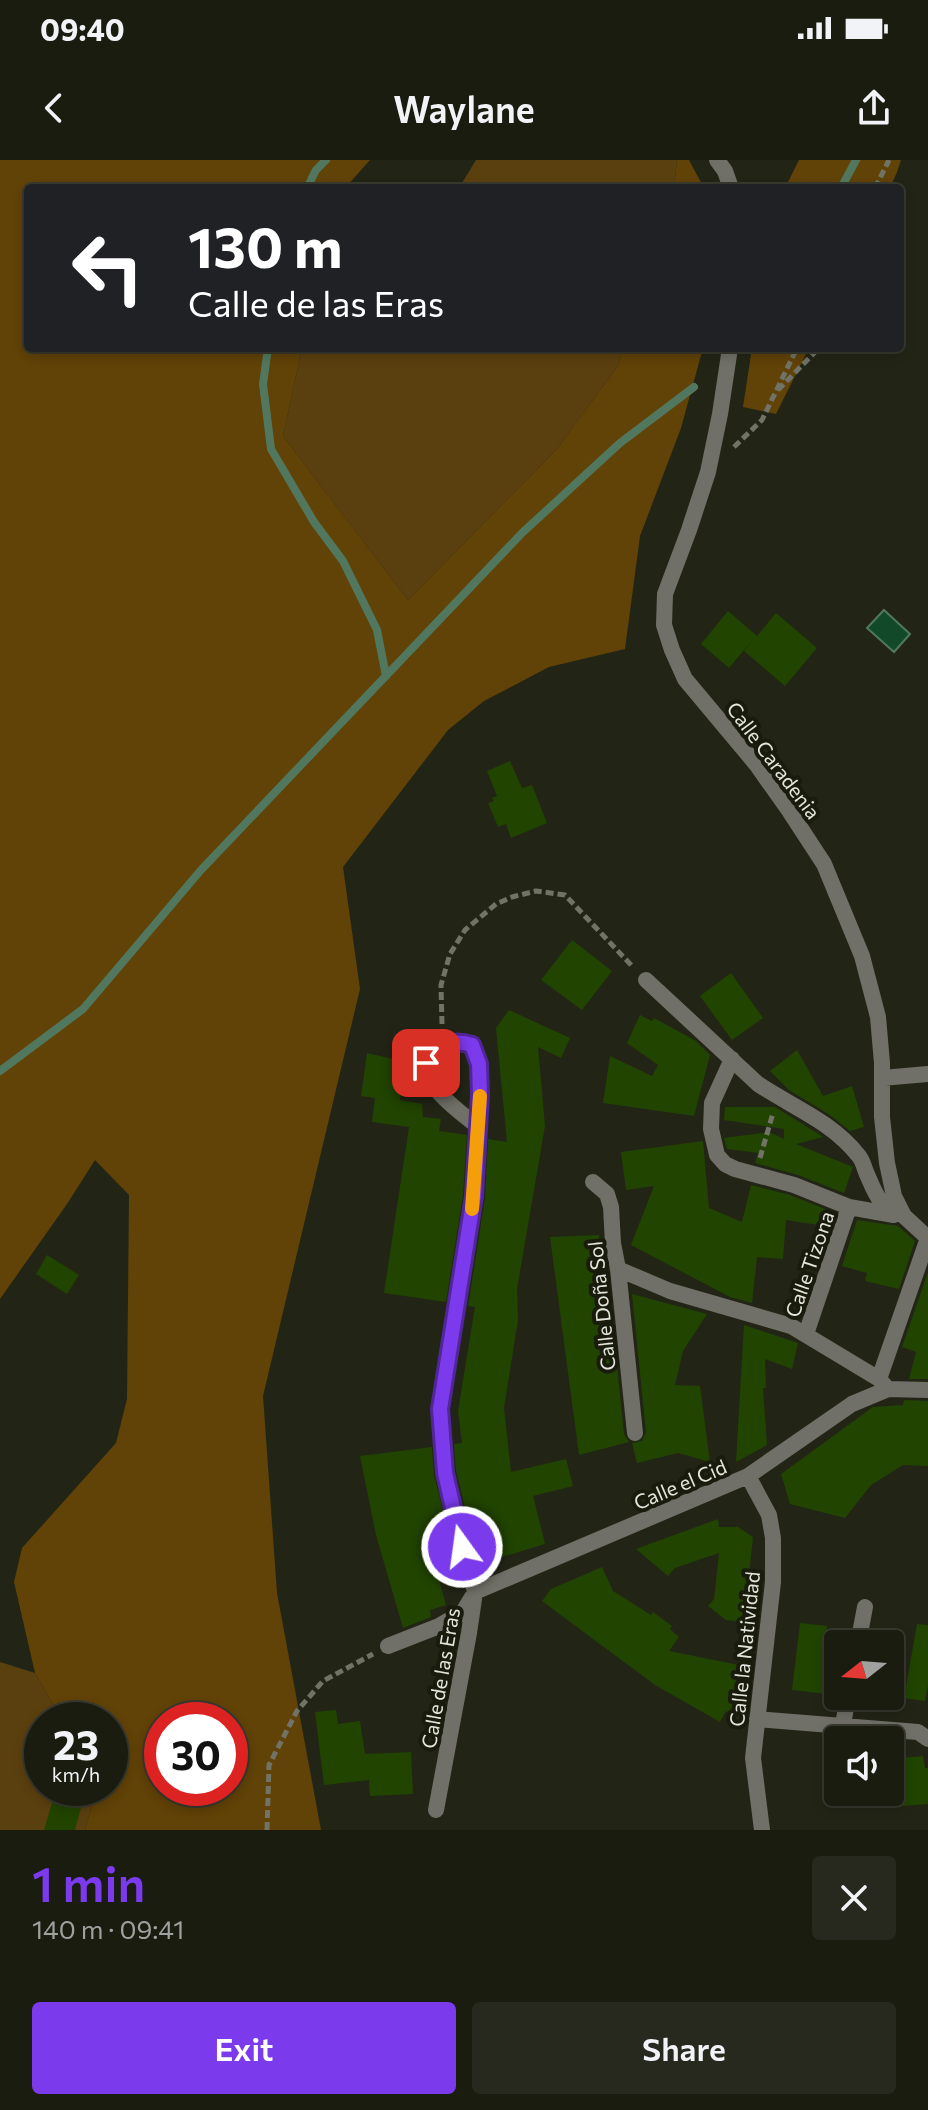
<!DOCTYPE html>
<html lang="en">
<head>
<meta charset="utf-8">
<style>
  body { margin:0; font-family:Commissioner,sans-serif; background:#27291e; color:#f1f3f6; height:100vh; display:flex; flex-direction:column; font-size:30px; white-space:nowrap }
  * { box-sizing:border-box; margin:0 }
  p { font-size:26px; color:#9fa19f }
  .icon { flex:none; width:44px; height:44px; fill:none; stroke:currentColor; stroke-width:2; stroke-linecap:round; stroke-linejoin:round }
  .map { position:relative; height:1670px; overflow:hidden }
  .drawer { display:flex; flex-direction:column; background:#1a1c10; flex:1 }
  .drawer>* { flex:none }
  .banner { position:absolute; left:24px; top:24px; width:880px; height:168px; border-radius:8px; box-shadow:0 4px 12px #0003,0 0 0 2px #383a30; background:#202124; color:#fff; overflow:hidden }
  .needle { width:52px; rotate:253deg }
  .buttons { position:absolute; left:824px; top:1470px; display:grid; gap:16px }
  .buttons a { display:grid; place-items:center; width:80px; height:80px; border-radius:8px; background:#1a1c10; box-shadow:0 4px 12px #0003,0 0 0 2px #383a30; font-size:40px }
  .speed { position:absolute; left:24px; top:1542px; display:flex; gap:16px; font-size:40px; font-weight:700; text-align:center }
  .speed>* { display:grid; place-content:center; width:104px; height:104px; border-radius:50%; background:#1a1c10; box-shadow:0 4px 12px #0003,0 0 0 2px #383a30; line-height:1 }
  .speed small { font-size:20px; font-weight:400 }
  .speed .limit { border:12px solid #d22; background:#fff; color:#111 }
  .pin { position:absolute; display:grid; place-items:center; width:68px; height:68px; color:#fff; margin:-34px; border-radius:16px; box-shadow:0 4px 12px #0006 }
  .me { position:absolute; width:88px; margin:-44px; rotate:346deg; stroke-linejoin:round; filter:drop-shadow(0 0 6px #0008) }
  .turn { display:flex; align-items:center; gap:28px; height:168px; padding:0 32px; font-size:36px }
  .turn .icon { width:104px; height:104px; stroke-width:2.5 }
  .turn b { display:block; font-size:56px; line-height:68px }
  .round { display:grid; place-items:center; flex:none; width:84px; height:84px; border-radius:8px; background:#27291e }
  .summary { display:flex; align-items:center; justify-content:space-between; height:136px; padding:0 32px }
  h1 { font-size:48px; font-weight:600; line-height:60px; color:#7c3aed }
  .cta { display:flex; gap:16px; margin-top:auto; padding:16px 32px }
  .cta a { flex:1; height:92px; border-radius:8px; background:#7c3aed; color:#fff; font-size:32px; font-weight:600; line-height:92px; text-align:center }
  .cta a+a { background:#27291e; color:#f1f3f6 }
  .status { display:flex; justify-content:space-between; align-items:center; height:56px; padding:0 40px; background:#1a1c10; direction:ltr }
  .status svg { height:22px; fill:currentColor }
  header { display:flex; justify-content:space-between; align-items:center; height:104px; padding:0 32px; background:#1a1c10; font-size:36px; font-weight:600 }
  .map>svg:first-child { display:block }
  .green { fill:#5b400f }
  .forest { fill:#614207; fill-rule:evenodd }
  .water { fill:#124928; stroke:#51785e; stroke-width:2 }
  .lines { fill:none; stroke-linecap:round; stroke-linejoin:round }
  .stream { stroke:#51785e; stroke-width:8 }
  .building { fill:#214400 }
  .path { stroke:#707366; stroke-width:5; stroke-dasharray:8 4; stroke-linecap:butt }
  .minor { stroke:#717068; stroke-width:16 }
  .route-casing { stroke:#51269a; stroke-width:20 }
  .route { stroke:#7c3aed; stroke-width:14 }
  .slow { stroke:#f59e0b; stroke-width:14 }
  .labels { text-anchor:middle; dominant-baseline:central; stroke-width:8; stroke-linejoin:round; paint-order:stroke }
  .street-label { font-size:20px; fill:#e4e6dd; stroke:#191b0d }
</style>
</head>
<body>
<div class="status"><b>09:40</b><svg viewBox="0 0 49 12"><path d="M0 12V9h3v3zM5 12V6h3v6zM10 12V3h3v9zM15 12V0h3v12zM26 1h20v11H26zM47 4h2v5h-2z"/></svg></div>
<header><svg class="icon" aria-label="back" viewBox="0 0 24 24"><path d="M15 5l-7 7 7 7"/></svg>Waylane<svg class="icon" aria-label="share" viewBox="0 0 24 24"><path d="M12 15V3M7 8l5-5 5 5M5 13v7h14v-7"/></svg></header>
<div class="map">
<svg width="928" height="1670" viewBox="0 0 928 1670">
  <rect width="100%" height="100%" fill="#222516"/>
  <path class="green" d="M476,0H677L674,28H459Z
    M302,188H623L618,206L556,290L408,440L283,276Z
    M0,1502L35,1513L62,1560H42V1628H97L85,1670H0Z"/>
  <path class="forest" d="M0,0H370L345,28H28V188H302L283,276L408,440L556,290L618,206L623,188H703L681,268L640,376L625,489L549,507L484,541L448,570L343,707L360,829L263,1236L277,1433L321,1670H85L97,1628H110V1560H62L35,1513L14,1422L22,1388L116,1283L127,1239L129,1035L95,1000L67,1044L0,1139ZM230,1560V1628H162V1560Z
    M677,0H689L704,28H674Z
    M799,0H901L897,12L890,28H785Z
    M752,188H809L776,254L743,247Z"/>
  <path class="water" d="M884,450L910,474L894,492L867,468Z"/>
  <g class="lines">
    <path class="stream" d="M307,28L316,10L326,0
      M841,28L856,0
      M268,188L263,224L271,289L314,362L343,401L377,470L386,516
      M0,911L83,849L201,710L522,373L620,283L694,227"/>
  </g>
  <path class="building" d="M728,451L757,476L776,453L817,488L785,526L744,491L755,477L729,508L701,484Z
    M510,601L522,628L532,625L547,663L511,678L506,664L498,667L488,643L494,641L492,638L497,636L487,611Z
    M572,780L612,811L582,850L541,820Z
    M731,813L763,858L732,880L700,836Z
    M509,850L570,878L561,898L538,887L545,966L517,1129L518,1160L504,1248L511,1312L566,1299L573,1326L533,1336L545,1384L479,1404L456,1311L454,1284L462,1283L458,1251L475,1147L468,1146L485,1038L488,979L507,982L496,868Z
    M640,855L652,861L654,858L696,881L710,895L694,956L603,943L610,896L652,916L658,905L627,883Z
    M797,890L823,936L852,926L864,967L850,971L830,955L789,930L770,911Z
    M367,893L406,902L400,940L422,944L423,957L441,959L439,971L467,975L463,1035L446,1142L384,1133L409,967L372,962L375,938L361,936Z
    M725,947H775L817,973L823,977L796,984L853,1007L844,1033L798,1015L755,1003L758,993L727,989L724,978L769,972L784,979V969L724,960Z
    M703,981L709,1048L742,1062L751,1025L790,1035L835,1053L831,1067L786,1060L783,1099L757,1097L752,1143L730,1137L631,1085L654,1026L626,1030L621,992Z
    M857,1060L898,1066L915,1081L899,1129L865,1121L867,1113L842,1106Z
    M599,1075L603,1155L610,1138L624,1274L629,1282L579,1295L550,1077Z
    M47,1095L79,1115L67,1134L36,1114Z
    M928,1112V1219H909L916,1192L902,1187Z
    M632,1134L707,1154L683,1191L675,1225L700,1226L710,1302L678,1293L637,1303L632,1283L642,1281L646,1272Z
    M744,1165L798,1183L792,1209L765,1199L766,1228H763L767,1285L736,1302Z
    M904,1240L928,1241V1306L903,1305L871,1325L845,1358L790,1344L781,1314L873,1247L903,1245Z
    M432,1287L434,1315L458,1410L438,1416L446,1445L430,1450L431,1457L403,1468L376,1375L360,1296Z
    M718,1359L719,1367H738L753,1377L744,1462L726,1460L708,1446L714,1439L719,1393L675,1408L668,1416L636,1389Z
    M602,1407L613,1431L651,1455L653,1452L672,1466L670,1469L679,1477L669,1491L739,1505L735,1525L738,1524L732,1556L726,1551L720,1562L655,1525L542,1441L551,1429Z
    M800,1463L827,1466L826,1477L836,1478L832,1511H830L827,1534L792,1530Z
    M917,1464L928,1465V1525L925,1541L904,1538Z
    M336,1550L338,1564L360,1561L365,1594L411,1592L413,1634L370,1636L369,1620L324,1625L315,1552Z
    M923,1596L925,1608H928V1644L890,1647V1599Z
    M54,1636L82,1644L75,1670H44Z"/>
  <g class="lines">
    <path class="path" d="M875,28L889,0
      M778,230L819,188
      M734,287L762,260L797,188
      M442,864L441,825L450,794L465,770L496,744L512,737L536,731L565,735L633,807
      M760,998L773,953
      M267,1670L269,1605L297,1551L323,1521L373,1494"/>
    <path class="minor" d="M717,0L725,11L731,28
      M730,188L720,254L708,312L689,370L665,434L664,465L672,490L685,519L756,604L790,652L824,704L862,796L878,857L882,903V957L887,1003L894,1036L904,1056L928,1078
      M646,820L758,924C792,947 831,961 858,995C862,999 864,1006 866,1012C877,1037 877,1044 904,1056
      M732,899L712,943L711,969L717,995L725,1004L735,1009L794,1025L849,1047L894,1055
      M882,918L928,914
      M593,1022L607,1034L611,1047L613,1083L618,1109L635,1273
      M618,1109L670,1131L791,1166L879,1219L888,1229
      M806,1174L849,1047
      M879,1219L928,1078
      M748,1316L769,1355L773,1378V1422L753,1598L762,1670
      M475,1432L748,1316L852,1244L888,1229L928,1230
      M858,1484L865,1447
      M388,1486L439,1466L463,1452L472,1437
      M757,1559L918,1572L928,1579
      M843,1565L848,1536
      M436,1650L469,1473L475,1432L445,1313L440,1249L474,1036L480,935L479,904L472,885C460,881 446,882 435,889C401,911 463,955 479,967"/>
  </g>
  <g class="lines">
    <defs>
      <path id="route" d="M426,903C432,884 454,879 472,885L479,904L480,935L474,1036L440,1249L445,1313L462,1387"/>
    </defs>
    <use href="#route" class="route-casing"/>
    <use href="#route" class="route"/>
    <path class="slow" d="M472,1049L480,936"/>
  </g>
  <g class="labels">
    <g class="street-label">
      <text transform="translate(774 600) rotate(53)">Calle Caradenia</text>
      <text transform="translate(809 1104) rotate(-71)">Calle Tizona</text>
      <text transform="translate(601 1146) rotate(-96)">Calle Doña Sol</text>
      <text transform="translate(680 1324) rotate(-23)">Calle el Cid</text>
      <text transform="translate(744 1489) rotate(-84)">Calle la Natividad</text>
      <text transform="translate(440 1518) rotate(-80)">Calle de las Eras</text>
    </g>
  </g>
</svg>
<div class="buttons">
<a><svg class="needle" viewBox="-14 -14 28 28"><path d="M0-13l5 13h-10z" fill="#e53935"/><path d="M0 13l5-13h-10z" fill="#9fa19f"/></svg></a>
<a><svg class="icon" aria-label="sound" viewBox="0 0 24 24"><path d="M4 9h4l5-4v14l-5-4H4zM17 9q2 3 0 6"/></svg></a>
</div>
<div class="speed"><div>23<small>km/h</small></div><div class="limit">30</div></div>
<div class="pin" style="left:426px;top:903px;background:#d93025"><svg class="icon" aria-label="arrive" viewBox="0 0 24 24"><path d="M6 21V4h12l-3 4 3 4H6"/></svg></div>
<svg class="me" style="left:462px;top:1387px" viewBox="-20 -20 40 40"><circle r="17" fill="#7c3aed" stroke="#fff" stroke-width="3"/><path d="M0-11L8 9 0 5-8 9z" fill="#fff"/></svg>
<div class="banner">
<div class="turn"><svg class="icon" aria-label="left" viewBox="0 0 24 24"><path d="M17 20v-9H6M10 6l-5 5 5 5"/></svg><div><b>130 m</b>Calle de las Eras</div></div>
</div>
</div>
<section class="drawer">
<div class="summary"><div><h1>1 min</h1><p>140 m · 09:41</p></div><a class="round"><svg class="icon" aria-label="close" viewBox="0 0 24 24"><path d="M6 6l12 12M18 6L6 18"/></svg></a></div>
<div class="cta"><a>Exit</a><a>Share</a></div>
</section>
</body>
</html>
